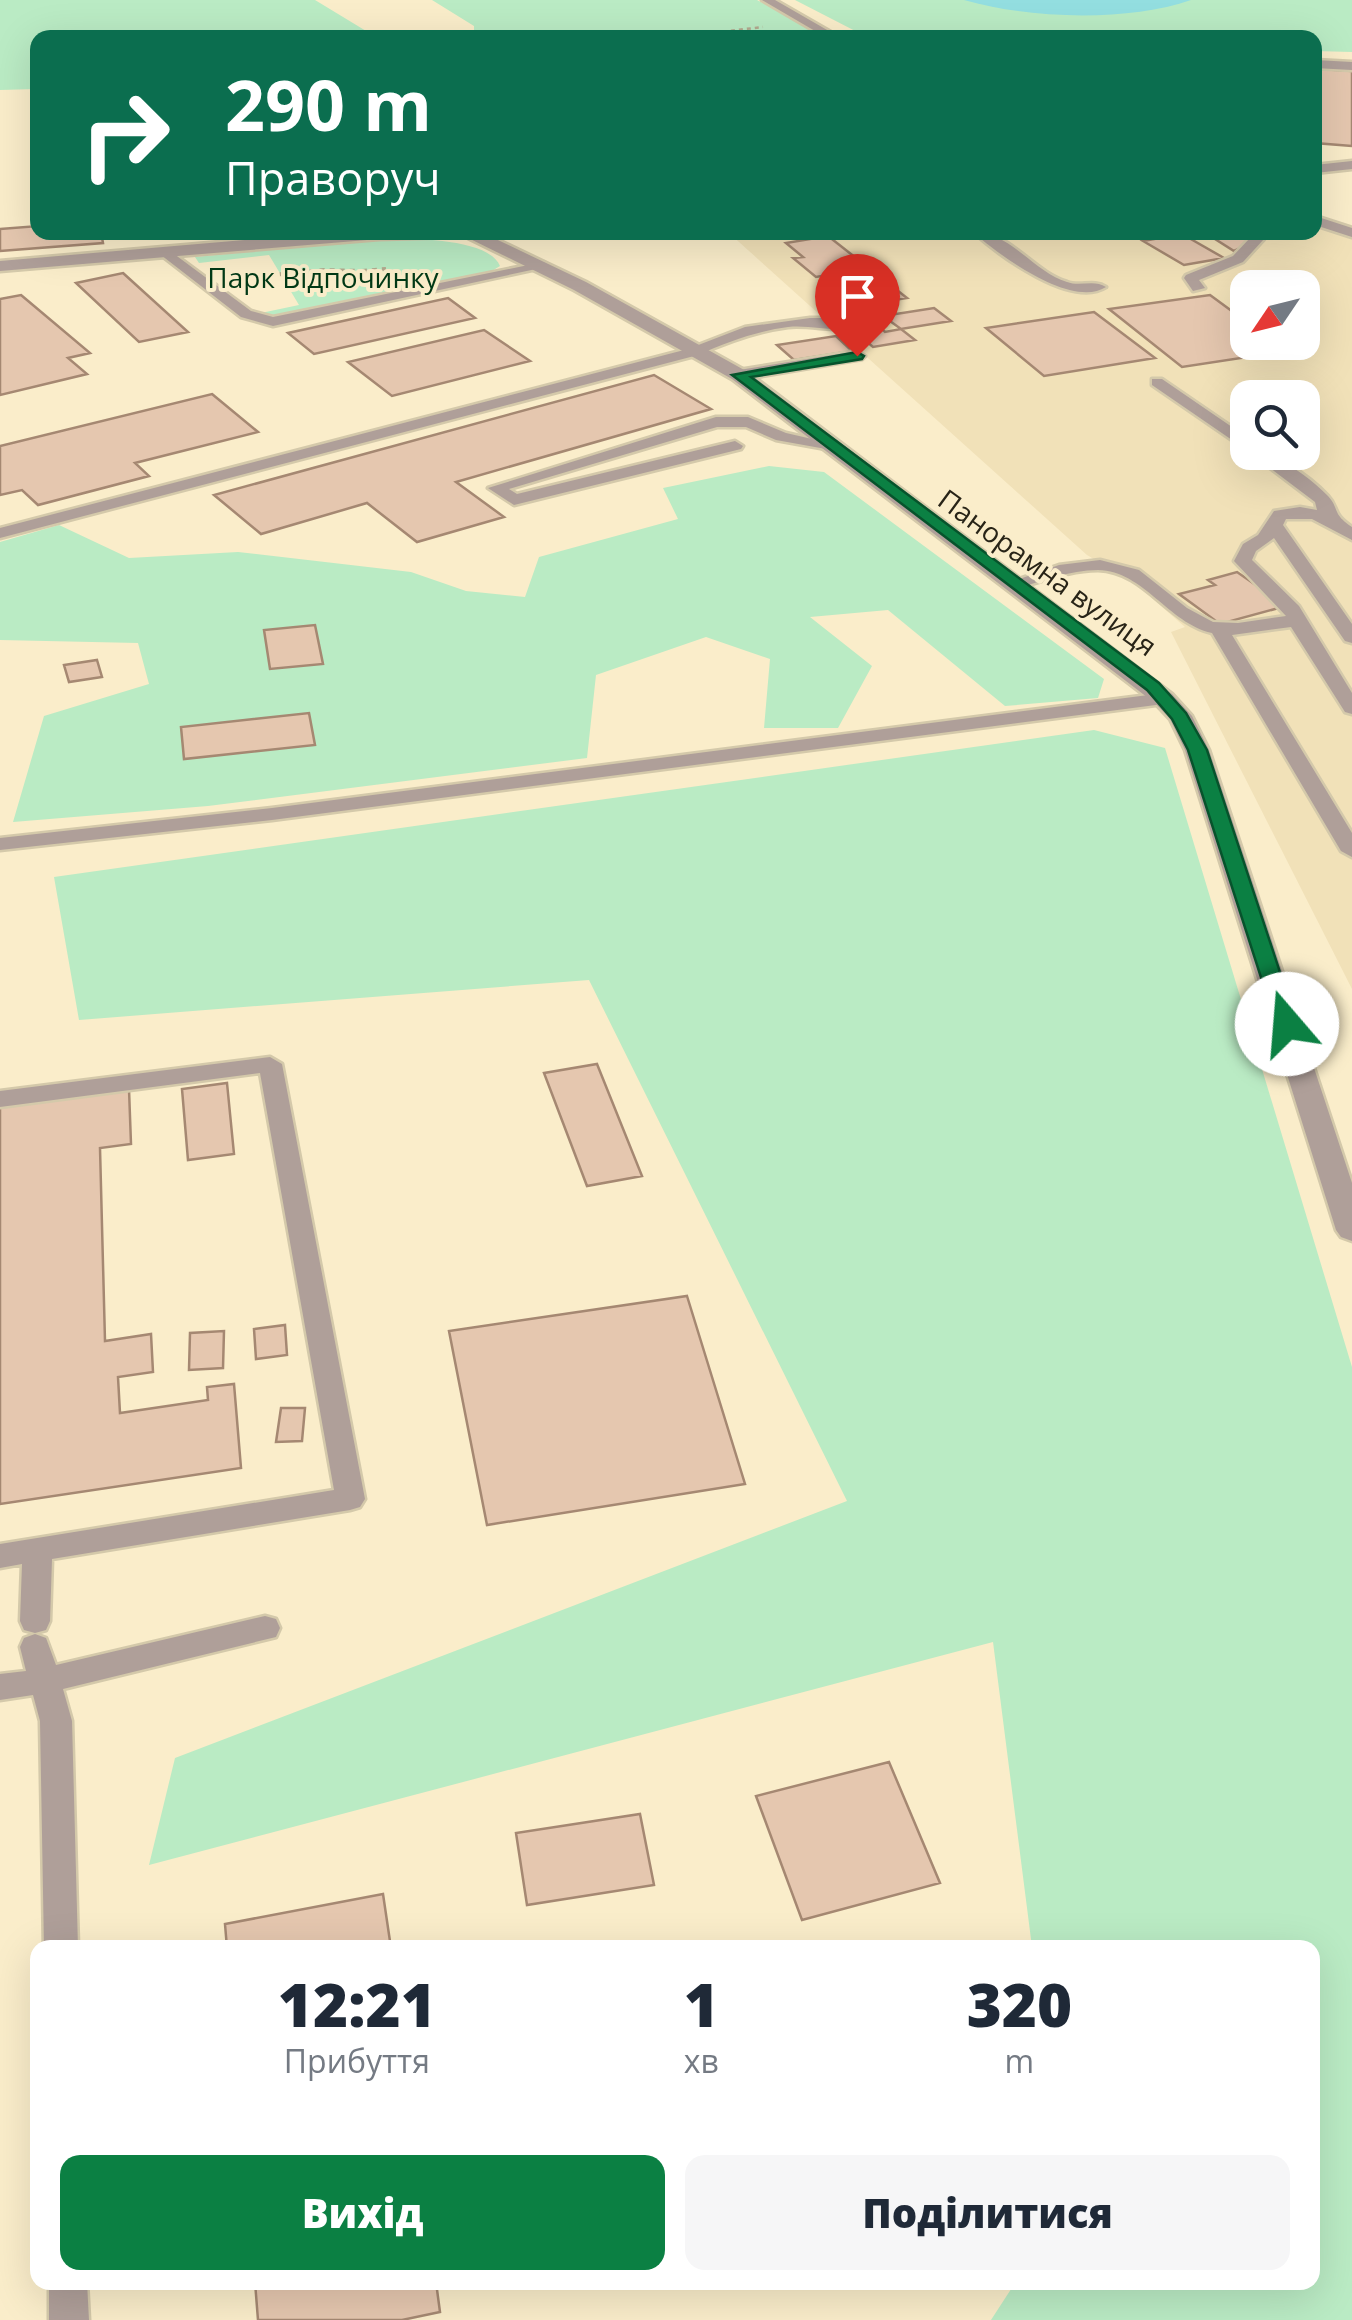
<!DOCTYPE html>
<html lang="uk">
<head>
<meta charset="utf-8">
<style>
  body { margin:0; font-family:"Open Sans",sans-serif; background:#f6f6f7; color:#1f2937; height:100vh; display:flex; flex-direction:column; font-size:38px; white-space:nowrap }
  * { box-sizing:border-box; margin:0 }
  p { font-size:32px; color:#747a83 }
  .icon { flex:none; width:55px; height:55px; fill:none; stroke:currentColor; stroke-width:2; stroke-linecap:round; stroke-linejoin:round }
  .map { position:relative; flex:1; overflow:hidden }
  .drawer { position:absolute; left:30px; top:1940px; width:1290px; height:350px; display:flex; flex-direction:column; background:#fff; border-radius:20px; box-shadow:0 10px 40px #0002 }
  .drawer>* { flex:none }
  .guide { position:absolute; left:30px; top:30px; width:1292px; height:210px; border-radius:20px; box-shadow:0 10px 40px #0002; background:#0b6e4f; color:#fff; overflow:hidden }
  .needle { width:65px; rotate:235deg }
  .fabs { position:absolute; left:1230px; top:270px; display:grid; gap:20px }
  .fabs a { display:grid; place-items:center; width:90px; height:90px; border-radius:20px; background:#fff; box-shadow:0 10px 40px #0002; font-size:50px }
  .pin { position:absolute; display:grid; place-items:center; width:85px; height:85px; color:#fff; margin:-102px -42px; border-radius:50% 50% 50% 0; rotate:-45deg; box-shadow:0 0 10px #0007 }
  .pin .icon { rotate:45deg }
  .me { position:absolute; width:110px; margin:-55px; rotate:342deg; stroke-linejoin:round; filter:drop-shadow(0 0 8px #0008) }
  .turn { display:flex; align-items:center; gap:35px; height:210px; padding:0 30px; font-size:45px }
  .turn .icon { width:130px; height:130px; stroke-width:2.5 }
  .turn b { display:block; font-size:70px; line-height:85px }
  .eta { display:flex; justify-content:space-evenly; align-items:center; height:170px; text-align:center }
  .eta b { font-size:60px; font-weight:800; line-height:70px }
  .cta { display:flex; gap:20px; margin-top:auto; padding:20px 30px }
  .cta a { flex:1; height:115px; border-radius:20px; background:#0b8043; color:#fff; font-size:40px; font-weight:800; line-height:115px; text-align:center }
  .cta a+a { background:#f6f6f7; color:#1f2937 }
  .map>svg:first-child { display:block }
  .built { fill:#f1e1b8; fill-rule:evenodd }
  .green { fill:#baebc4 }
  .water { fill:#93dee0 }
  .building { fill:#e5c7af; stroke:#a58872; stroke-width:2.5 }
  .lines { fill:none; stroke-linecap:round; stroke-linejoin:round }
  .lane-casing { stroke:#d4c9aa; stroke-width:5 }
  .street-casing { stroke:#d4c9aa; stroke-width:5 }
  .path-far1 { stroke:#b3a98e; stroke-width:2.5; stroke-dasharray:4 4; stroke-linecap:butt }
  .path { stroke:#b3a98e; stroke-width:4; stroke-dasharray:5 5; stroke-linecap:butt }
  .lane { fill:#af9f99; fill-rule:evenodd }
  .street { fill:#af9f99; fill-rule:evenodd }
  .route { fill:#0b8043; stroke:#07532c; stroke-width:2.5 }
  .labels { text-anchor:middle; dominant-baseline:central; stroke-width:8; stroke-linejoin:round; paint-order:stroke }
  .far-park-label { font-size:28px; fill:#003916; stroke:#faedca }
  .far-street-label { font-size:28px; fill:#282417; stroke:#faedca }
</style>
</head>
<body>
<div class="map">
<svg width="1352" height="2320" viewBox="0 0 1352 2320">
  <rect width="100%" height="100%" fill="#faedca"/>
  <path class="built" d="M1315,225L1352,236V989L1171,632L1185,627L1137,585L1087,555L729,233L1315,232ZM1248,288H1302V342H1248ZM1248,398H1302V452H1248Z"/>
  <path class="green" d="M0,0H315L376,37L38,38L37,89L0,90Z
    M432,0H757L828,37H474V26Z
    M795,0H1352V52L1315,51V38L865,36Z
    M393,238C418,239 489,239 500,266L487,274L280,318L261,313L299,305L269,255L199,263L195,257Z
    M769,466L824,472L1104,679L1098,698L1005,706L888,610L810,617L872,666L838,728H764L770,659L706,637L596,675L587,758L208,806L13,822L44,716L149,684L138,643L0,640V542L59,525L129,558L238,552L411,572L466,591L525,597L539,557L678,519L663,488Z
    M1094,730L1165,748L1352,1367V2320H991L1015,2283L1312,2282V1948L1032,1947L993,1642L149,1865L175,1758L847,1501L589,980L79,1020L54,877Z"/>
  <path class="water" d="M964,0H1191C1128,22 1029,19 964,0Z"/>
  <path class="building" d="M1320,69L1352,71V146L1315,143V70Z
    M38,226V232H101L103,243L0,251V229Z
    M1204,232H1250L1253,234L1247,245L1234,251Z
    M1182,234L1224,258L1184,265L1143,241Z
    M828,236L907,298L863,305L827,275L816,277L793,258L803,257L786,243Z
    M123,273L188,332L139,342L76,283Z
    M21,295L90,353L68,358L87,374L0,395V299Z
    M1210,295L1248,323V342H1275L1287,351L1182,367L1109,309Z
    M448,298L475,318L314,354L288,333Z
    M934,308L951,321L901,329L883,316Z
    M1094,312L1155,358L1044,376L986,328Z
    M879,326L885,332L901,329L915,340L873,347L853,330Z
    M484,330L530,361L392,396L348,362Z
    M836,336L852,351L794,360L777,345Z
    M654,375L711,409L456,482L504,517L417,542L367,503L261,534L214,495Z
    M212,394L258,432L135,463L149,476L38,505L22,490L0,495V446Z
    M1237,572L1286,606L1220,624L1179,594L1215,585L1208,580Z
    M315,625L323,664L270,669L264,630Z
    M97,660L102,677L69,682L64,665Z
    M309,713L315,745L184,759L181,727Z
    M597,1064L642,1176L587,1186L544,1073Z
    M227,1083L234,1154L188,1160L182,1089Z
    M129,1089L131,1144L100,1148L105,1341L151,1334L153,1372L118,1377L120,1413L208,1400L207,1387L234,1384L241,1468L0,1504V1105Z
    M687,1296L745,1484L487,1525L449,1331Z
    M285,1325L287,1355L256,1359L254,1329Z
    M224,1331L223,1368L189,1370L190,1333Z
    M281,1408H305L302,1441L276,1442Z
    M889,1762L940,1883L802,1920L756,1796Z
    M640,1814L654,1885L527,1905L516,1833Z
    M383,1894L391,1948H227L225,1924Z
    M255,2282H436L440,2312L402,2320H258Z"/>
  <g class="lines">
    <defs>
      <path id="lane" d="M762,0H775L841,38H827Z
        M1315,60L1352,62V70L1315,68Z
        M1352,161V169L1315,173V165Z
        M1315,216L1352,228V237L1315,225Z
        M973,232C1011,232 1032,271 1067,282C1080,287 1094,279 1106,287C1072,309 1000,256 973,232Z
        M1248,232H1262L1264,239L1243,262L1199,280L1205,288L1193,291L1184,278L1186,275L1233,256L1250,238Z
        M166,248L251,311L273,317L543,262L550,266L273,326L241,317L161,255L159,252Z
        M810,318H865L872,322C850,337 815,324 788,327C757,331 727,342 698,355L0,538V528L688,349L745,327Z
        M857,351L865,356L862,359L739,380L731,375L739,370Z
        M1152,379H1162L1248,438V451L1152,385Z
        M716,417H748L786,433L834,444L826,449L776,440L746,427H717L509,489L517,494L735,441L743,446L741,449L514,505L488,488Z
        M1249,452C1275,452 1309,476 1328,496C1340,509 1331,513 1352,527V540L1312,519H1286L1283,525L1352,624V643L1345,641L1274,538L1256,551L1252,560L1299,606L1352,693V714L1345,712L1291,627L1232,635L1352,833V857L1341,851L1212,633C1168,623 1144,571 1098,570C1068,570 1042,582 1014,589L1005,584L1059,565L1100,560L1139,570L1187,608L1213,622L1238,623L1286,616L1234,561L1243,544L1258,535L1274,511L1300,507L1317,510L1315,502Z
        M1164,693L1174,699L1171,703L272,820L0,850V838L272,808Z
        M270,1057L282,1064L365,1499L360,1507L350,1510L52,1559L50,1621L46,1630L35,1633L24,1630L20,1621L22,1564L0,1568V1544L334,1490L260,1073L0,1107V1091Z
        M265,1616L276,1619L280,1628L276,1637L63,1689L72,1721L78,1948H44L40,1721L33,1695L0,1700V1674L26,1671L20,1647L24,1638L35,1634L46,1638L56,1665Z
        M49,2282H87L89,2320H49Z"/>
      <path id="street" d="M338,232H481L586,282L746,371L1172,694L1192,716L1209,750L1352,1183V1241L1341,1237L1336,1230L1185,750L1170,719L1156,704L732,379L574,290L458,233L450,237L379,239L0,271V261Z"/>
    </defs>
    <use href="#lane" class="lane-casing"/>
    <use href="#street" class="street-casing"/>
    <path class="path-far1" d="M717,38L728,31L763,27"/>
    <path class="path" d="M362,271L386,269
      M329,273L345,279
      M240,278L324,270L362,271L357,276"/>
    <use href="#lane" class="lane"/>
    <use href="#street" class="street"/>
  </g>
  <path class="route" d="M857,352L864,356L862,359L751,377L1159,683L1186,713L1207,750L1297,1024L1294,1029L1287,1031L1276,1024L1188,750L1172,719L1147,690L732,375Z"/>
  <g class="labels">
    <g class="far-park-label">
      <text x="323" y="277">Парк Відпочинку</text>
    </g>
    <g class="far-street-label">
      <text transform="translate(1048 572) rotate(36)">Панорамна вулиця</text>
    </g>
  </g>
</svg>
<div class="fabs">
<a><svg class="needle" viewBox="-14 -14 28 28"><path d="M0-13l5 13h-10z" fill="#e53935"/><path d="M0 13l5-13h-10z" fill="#747a83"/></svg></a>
<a><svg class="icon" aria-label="search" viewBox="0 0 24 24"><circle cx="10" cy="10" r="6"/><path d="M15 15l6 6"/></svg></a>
</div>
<div class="pin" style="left:857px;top:356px;background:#d93025"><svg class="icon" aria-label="arrive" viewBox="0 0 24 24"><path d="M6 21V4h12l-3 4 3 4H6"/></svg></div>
<svg class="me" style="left:1287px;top:1024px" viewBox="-20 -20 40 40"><circle r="19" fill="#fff"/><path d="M0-13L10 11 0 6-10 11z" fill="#0b8043"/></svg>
<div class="guide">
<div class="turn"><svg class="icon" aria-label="right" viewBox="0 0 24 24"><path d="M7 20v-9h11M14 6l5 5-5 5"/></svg><div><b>290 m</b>Праворуч</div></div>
</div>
<section class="drawer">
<div class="eta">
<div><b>12:21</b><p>Прибуття</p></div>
<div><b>1</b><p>хв</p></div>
<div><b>320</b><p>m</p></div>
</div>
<div class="cta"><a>Вихід</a><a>Поділитися</a></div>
</section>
</div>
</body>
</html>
